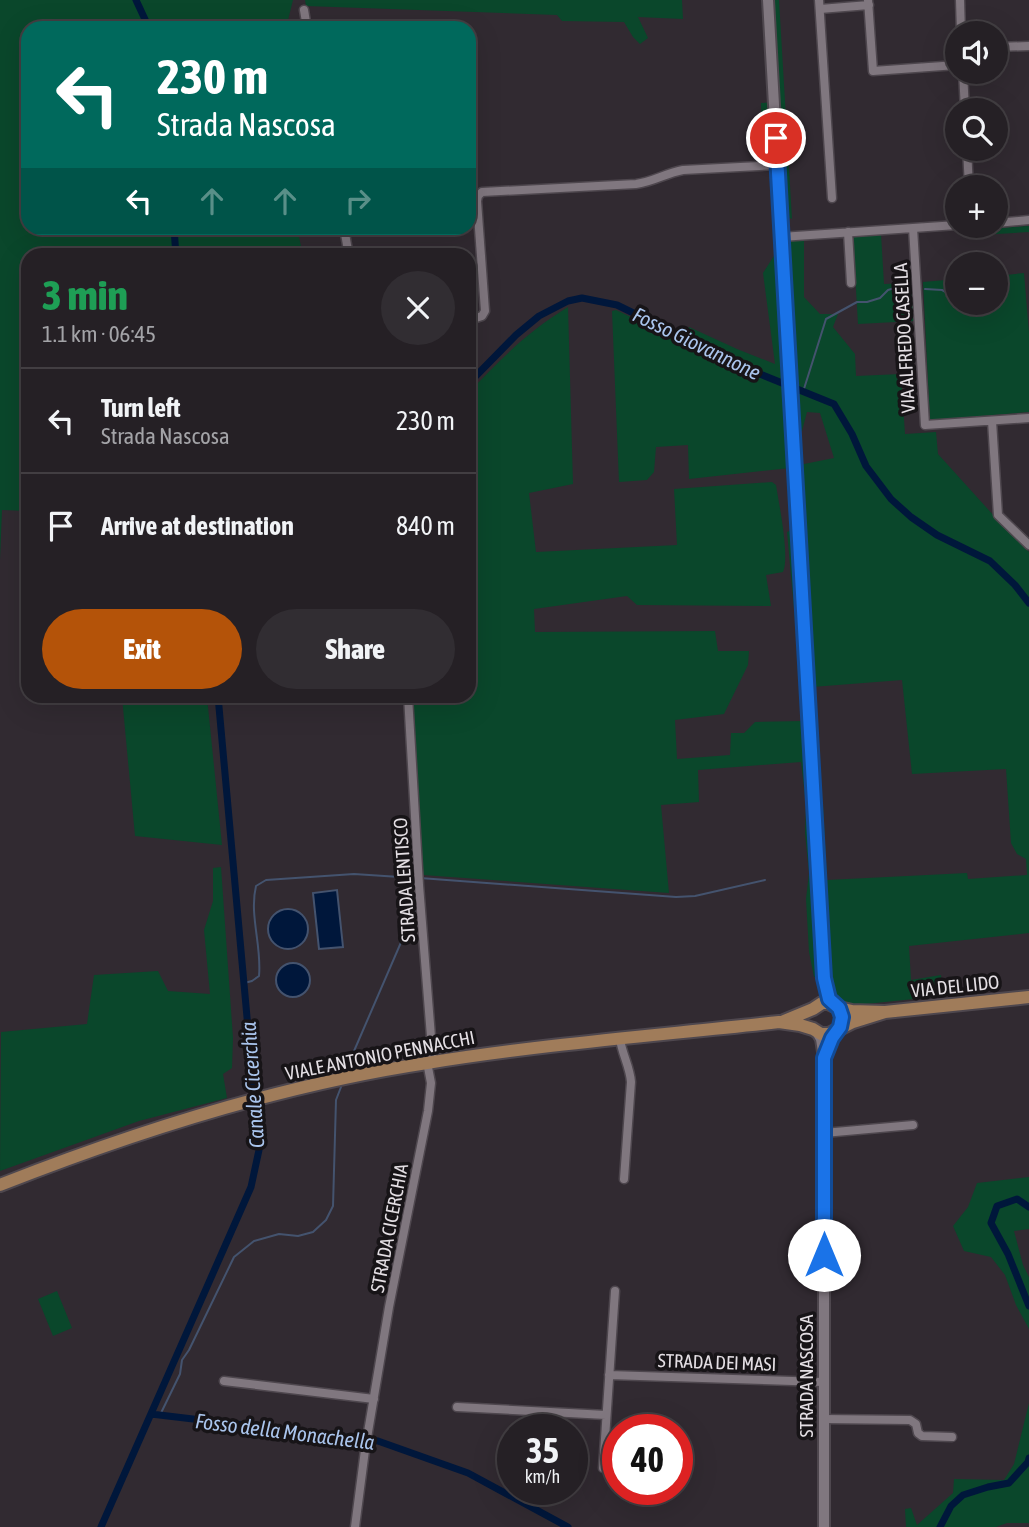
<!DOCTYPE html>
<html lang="en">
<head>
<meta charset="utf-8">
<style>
  body { margin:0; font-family:"Asap Condensed",sans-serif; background:#312d32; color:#f1f3f6; height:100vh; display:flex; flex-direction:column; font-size:26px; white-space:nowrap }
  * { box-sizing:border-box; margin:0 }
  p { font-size:23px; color:#a3a3a7 }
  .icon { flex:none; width:38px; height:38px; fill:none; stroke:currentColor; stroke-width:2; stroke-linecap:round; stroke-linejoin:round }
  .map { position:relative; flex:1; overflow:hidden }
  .drawer { position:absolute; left:21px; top:248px; width:455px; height:455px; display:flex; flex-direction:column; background:#252025; border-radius:21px; box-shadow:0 7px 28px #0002,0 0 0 2px #423e42 }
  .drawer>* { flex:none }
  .top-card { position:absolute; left:21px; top:21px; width:455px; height:214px; border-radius:21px; box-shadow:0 7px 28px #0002,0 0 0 2px #423e42; background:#00695c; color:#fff; overflow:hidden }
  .fabs { position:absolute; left:945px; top:21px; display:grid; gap:14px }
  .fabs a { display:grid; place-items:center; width:63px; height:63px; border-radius:50%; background:#252025; box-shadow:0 7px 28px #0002,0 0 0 2px #423e42; font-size:35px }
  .speed { position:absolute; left:497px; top:1414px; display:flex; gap:14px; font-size:35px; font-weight:700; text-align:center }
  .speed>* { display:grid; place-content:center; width:91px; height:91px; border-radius:50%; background:#252025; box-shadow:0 7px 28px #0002,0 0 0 2px #423e42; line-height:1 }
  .speed small { font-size:18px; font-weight:400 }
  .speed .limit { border:10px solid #d22; background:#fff; color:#111 }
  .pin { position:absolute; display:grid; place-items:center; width:60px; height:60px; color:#fff; margin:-30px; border:4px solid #fff; border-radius:50%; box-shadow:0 2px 7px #0007 }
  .me { position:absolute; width:77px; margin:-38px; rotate:0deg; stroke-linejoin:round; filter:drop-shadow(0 0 5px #0008) }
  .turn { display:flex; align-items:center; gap:24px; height:147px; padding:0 21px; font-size:32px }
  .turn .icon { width:91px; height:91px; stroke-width:2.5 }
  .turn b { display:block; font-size:49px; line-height:60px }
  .lanes { display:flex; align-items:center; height:66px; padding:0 21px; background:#0003; justify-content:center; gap:35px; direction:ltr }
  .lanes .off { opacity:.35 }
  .round { display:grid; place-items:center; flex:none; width:74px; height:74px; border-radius:37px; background:#312d32 }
  .headline { display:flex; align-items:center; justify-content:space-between; height:119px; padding:0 21px }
  h1 { font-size:42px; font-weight:800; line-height:52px; color:#1e9e55 }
  .button { display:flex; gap:14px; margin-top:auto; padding:14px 21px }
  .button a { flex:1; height:80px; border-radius:42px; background:#b45309; color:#fff; font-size:28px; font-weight:800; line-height:80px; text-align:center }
  .button a+a { background:#312d32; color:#f1f3f6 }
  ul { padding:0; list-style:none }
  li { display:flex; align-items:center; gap:21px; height:105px; padding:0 21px; border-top:2px solid #423e42 }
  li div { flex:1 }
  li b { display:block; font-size:26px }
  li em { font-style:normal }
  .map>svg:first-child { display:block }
  .green { fill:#0a472b }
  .water { fill:#00173b; stroke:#44536e; stroke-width:2 }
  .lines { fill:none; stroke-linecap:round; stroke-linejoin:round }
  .stream { stroke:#44536e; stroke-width:2 }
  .canal { stroke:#00173b; stroke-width:7 }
  .minor-casing { stroke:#4e474e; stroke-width:11 }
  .tertiary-casing { stroke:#4e474e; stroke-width:14 }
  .secondary-casing { stroke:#4e474e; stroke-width:16 }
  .minor { stroke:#80777f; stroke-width:8 }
  .tertiary { stroke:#80777f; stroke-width:10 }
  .secondary { stroke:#a07c5a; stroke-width:12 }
  .route-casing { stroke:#114b97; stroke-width:18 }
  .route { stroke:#1a73e8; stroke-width:12 }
  .labels { text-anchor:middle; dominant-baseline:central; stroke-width:7; stroke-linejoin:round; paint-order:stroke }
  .street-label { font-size:19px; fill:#e4dfe4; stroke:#171417 }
  .water-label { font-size:21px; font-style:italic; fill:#aac5ed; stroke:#171417 }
</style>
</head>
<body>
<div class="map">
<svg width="1029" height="1527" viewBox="0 0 1029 1527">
  <rect width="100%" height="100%" fill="#312a31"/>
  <path class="green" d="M0,0H293L286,28H28V228H297L303,255L28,256V511L2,510L0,560Z
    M305,0H682L683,19L638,17L648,38L640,44L633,37L624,22L562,21L557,15L306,6Z
    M770,0H779L792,219L784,215L781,170L762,162L761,103L776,102Z
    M1029,226V232L981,235L980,229Z
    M881,234L884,284L913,283L915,321L858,324L853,238L856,235Z
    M804,238V297L820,314H838L833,327L855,354L856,376L901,374L905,434L936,432L938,454L995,517L1029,552V933L909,946L911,980L941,975L943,996L856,1005C836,1001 842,996 827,986L825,974L814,977L809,952L806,899L809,873L805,833L806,805L801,762L698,770L699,802L661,805L669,893L423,875L413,697L469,696V392C502,358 527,332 568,307L573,484L529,493L536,552L677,545L674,489L772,482L776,485C779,504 790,557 783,572L766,575L771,606L637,605L627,596L534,609L535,632L715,631L718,651H749L748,665L724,714L675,720L677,759L730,755L731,733H744L755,722L804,721L809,790L823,805L827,880L967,873L968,879L1027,875L1026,859L1017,854L1011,843L1006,769L912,774L902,680L812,687L809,651L798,653L787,532L803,525L799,465L834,458L820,413L807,412L802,431L788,427L790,468L689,479L688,445L656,447L654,472L647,480L619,482L612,311L616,310L679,340L689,327L737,349L775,364L763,273L784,240Z
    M1024,273L1029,333V412L930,420L923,282L957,279V303H996V276Z
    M122,697H207L222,845L135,836Z
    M221,867L233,1038L232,1068L223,1074L227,1098L139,1121L0,1171L1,1032L87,1024L94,975L158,971L168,991L210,994L204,930L213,901V868Z
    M1029,1177V1229L1014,1231L1023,1265L1029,1277V1329L1016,1305L1005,1275L991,1257L964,1251L953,1226L968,1207L977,1183Z
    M57,1291L72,1328L53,1336L38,1299Z
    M1029,1403V1523H1007L996,1527H906L905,1509L911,1508L917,1525L953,1493L954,1479L1004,1480L1014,1464Z"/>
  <path class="water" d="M337,890L343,947L319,949L313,893Z
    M268 929a20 20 0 1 1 40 0a20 20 0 1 1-40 0Z
    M276 980a17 17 0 1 1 34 0a17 17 0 1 1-34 0Z"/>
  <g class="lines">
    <path class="stream" d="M925,289L942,290L957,298
      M996,300L1007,286
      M968,303L985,305L992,303
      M803,392L826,319L857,302H867L880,298L888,290L898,287L914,290
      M420,878L676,897L695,896L765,880
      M244,983L252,981L259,976C262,946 249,915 256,886L266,880L354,874L415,878
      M351,1058L415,910
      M160,1415L180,1374L182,1360L189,1350L234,1257L254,1241L279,1234L298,1236L313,1232L326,1220L333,1206L336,1100L341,1087"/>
    <path class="canal" d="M136,0L149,28
      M174,228L176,256
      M469,383L516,335L539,316L568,301L582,298L617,305L750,370L834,404L852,434L866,466L891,499L911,517L937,535L990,561L1015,585L1029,603
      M1029,1207L1017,1199L997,1206L991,1223L1008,1254L1029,1306
      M151,1414L378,1441L468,1473L568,1527
      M101,1527L251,1187L259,1150L218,696
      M940,1527L951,1506L963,1495L988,1487L1009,1483L1028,1462L1029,1458"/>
    <defs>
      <path id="minor" d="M819,0L832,198
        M868,0L873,71L957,65
        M960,0L961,33
        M820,9L869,5
        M304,10L307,28
        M996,47L1029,46
        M963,72L965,110
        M967,149L969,187
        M996,223L1029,220
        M344,228L349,256
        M913,228L925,425L1029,418
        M848,232L851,283
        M781,237L957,225
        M476,318L482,316L485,311L477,201L478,196L482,192L636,184C653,182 666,173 683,170L778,165
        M992,421L998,515L1029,545
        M408,696L419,885L433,1062
        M620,1039C622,1054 630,1067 631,1082L624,1179
        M824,1133L913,1125
        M609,1375L823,1382
        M224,1381L374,1399
        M457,1407L606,1415
        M823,1419L910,1420L916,1424L918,1433L922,1436L952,1437
        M603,1468L615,1291
        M355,1527L365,1450L389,1307L428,1111L431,1083L427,1062"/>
      <path id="tertiary" d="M768,0L824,978L827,995L833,1004
        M817,1032L821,1039L824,1058V1527"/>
      <path id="secondary" d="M784,1021L813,1009L822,1003H828L839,1008L852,1011L885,1012L1029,997
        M0,1185C137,1131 281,1085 427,1063C544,1044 662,1035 779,1022L800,1025L813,1029L821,1034H829L853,1022L885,1012"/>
    </defs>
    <use href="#minor" class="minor-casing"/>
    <use href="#tertiary" class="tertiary-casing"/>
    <use href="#secondary" class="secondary-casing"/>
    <use href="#minor" class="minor"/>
    <use href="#tertiary" class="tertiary"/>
    <use href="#secondary" class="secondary"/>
  </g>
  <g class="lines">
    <defs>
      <path id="route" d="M776,138L824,978L829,999L839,1008L842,1017L840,1027L832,1038L824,1058V1255"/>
    </defs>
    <use href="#route" class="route-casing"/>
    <use href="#route" class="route"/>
  </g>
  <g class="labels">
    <g class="street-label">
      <text transform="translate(904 338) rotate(-93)">VIA ALFREDO CASELLA</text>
      <text transform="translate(404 880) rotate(-94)">STRADA LENTISCO</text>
      <text transform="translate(955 986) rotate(-6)">VIA DEL LIDO</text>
      <text transform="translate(380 1055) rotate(-11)">VIALE ANTONIO PENNACCHI</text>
      <text transform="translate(389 1228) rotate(-79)">STRADA CICERCHIA</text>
      <text transform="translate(717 1362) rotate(2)">STRADA DEI MASI</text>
      <text transform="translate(806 1376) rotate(-90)">STRADA NASCOSA</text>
    </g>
    <g class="water-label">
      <text transform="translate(697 343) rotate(26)">Fosso Giovannone</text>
      <text transform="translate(252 1085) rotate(-94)">Canale Cicerchia</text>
      <text transform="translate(285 1431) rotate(7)">Fosso della Monachella</text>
    </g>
  </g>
</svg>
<div class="fabs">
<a><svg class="icon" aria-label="sound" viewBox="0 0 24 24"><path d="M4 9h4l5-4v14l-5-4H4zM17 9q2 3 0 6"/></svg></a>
<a><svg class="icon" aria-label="search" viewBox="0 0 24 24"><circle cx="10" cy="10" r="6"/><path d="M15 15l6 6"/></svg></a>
<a>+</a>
<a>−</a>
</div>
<div class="speed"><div>35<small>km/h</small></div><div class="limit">40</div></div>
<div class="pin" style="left:776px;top:138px;background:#d93025"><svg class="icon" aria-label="arrive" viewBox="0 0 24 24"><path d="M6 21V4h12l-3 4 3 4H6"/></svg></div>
<svg class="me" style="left:824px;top:1255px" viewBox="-20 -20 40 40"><circle r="19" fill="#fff"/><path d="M0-13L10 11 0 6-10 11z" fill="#1a73e8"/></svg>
<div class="top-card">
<div class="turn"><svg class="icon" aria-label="left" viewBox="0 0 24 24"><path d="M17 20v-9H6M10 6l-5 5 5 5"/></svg><div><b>230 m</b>Strada Nascosa</div></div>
<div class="lanes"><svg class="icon" aria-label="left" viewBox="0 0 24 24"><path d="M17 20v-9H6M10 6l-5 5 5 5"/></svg><svg class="icon off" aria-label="ahead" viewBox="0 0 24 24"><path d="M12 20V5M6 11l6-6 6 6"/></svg><svg class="icon off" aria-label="ahead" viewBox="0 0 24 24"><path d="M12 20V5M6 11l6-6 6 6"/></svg><svg class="icon off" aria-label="right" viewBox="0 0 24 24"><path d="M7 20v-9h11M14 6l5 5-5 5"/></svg></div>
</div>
<section class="drawer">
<div class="headline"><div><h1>3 min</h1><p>1.1 km · 06:45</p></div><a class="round"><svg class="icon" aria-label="close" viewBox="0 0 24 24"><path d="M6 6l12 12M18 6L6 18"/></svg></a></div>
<ul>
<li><svg class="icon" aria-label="left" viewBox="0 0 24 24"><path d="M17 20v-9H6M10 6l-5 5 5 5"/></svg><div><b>Turn left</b><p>Strada Nascosa</p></div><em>230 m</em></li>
<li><svg class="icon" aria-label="arrive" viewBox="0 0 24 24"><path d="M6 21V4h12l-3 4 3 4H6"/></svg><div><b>Arrive at destination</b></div><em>840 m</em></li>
</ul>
<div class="button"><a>Exit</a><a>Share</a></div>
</section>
</div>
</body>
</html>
